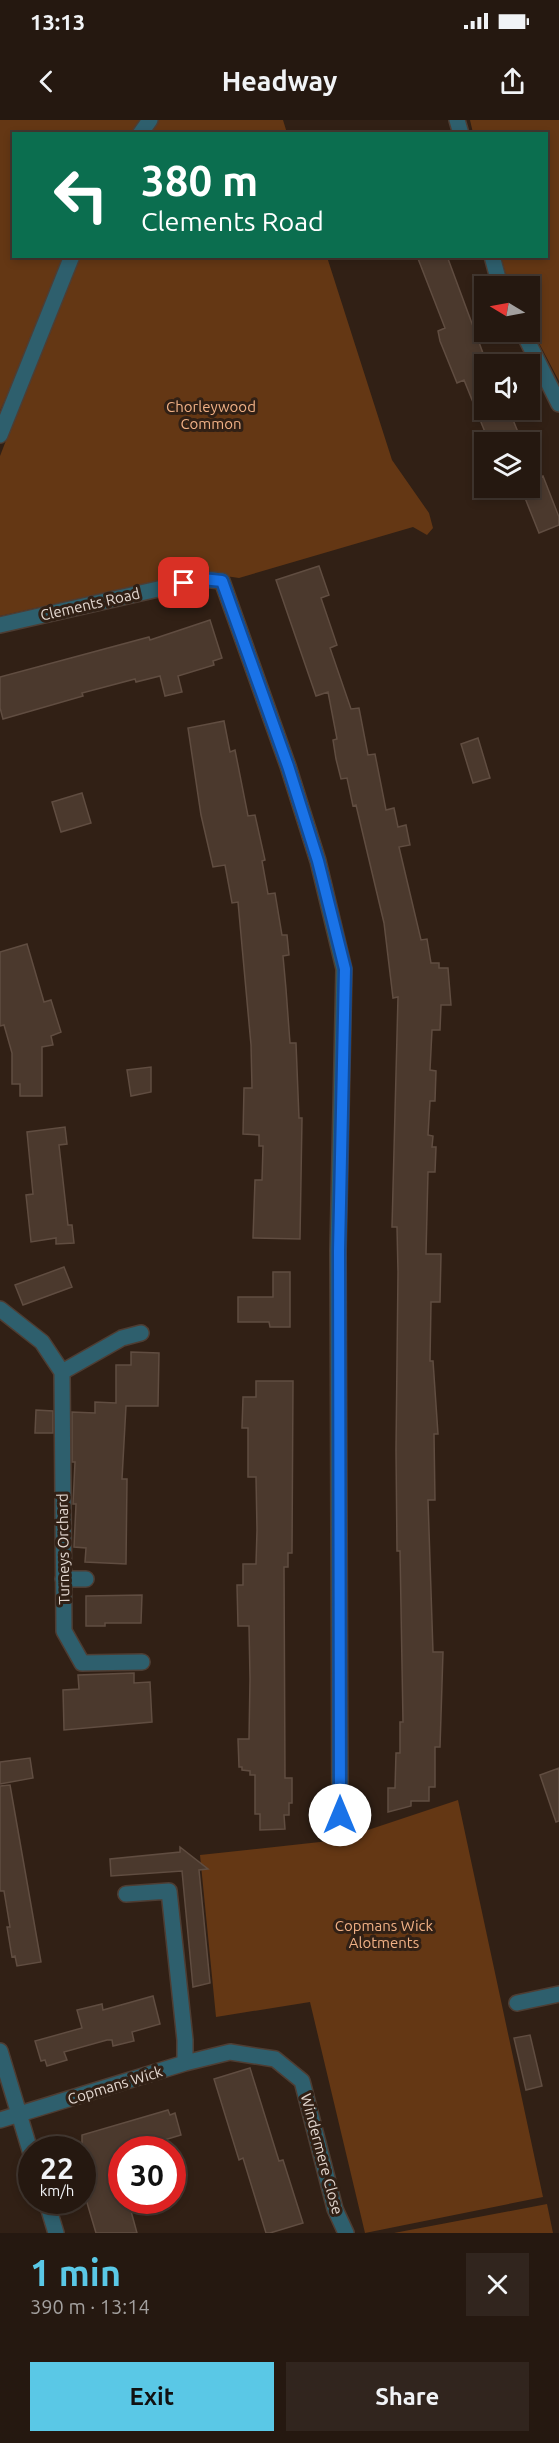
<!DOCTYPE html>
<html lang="en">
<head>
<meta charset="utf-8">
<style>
  body { margin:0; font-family:Ubuntu,sans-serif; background:#31251e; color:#f1f3f6; height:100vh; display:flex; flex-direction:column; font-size:22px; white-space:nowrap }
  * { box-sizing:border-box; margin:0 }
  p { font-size:20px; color:#a3a09f }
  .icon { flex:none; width:33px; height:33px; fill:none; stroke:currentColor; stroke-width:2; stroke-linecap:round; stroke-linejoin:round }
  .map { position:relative; height:2113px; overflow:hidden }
  .drawer { display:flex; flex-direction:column; background:#251810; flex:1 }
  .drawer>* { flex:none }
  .guide { position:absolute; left:12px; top:12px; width:536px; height:126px; border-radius:0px; box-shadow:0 3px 9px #0003,0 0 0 2px #423730; background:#0b6e4f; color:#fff; overflow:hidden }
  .needle { width:39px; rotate:280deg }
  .tools { position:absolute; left:474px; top:156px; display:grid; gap:12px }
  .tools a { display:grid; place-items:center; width:66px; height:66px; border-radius:0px; background:#251810; box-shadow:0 3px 9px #0003,0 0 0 2px #423730; font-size:30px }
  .speed { position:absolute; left:18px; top:2016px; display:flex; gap:12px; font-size:30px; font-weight:700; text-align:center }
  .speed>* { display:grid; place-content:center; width:78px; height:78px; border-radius:50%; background:#251810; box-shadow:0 3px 9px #0003,0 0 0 2px #423730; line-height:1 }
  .speed small { font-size:15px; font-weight:400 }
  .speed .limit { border:9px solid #d22; background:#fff; color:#111 }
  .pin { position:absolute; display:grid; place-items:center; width:51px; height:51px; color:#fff; margin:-26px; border-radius:12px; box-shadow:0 3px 9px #0006 }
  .me { position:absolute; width:66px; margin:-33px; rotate:0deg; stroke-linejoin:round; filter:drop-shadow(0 0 4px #0008) }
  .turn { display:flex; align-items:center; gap:21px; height:126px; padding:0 30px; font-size:27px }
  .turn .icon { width:78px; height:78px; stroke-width:2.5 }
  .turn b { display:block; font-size:42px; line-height:51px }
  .round { display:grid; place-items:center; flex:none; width:63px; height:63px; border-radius:0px; background:#31251e }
  .headline { display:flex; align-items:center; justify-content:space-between; height:102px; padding:0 30px }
  h1 { font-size:36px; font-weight:700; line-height:45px; color:#5ac8e6 }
  .primary-button { display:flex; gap:12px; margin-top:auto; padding:12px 30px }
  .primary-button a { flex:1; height:69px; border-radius:0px; background:#5ac8e6; color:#111; font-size:24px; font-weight:700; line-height:69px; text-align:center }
  .primary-button a+a { background:#31251e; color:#f1f3f6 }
  .status { display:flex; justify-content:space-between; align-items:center; height:42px; padding:0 30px; background:#251810; direction:ltr }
  .status svg { height:16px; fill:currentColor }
  header { display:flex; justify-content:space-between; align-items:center; height:78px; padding:0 30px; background:#251810; font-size:27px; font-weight:700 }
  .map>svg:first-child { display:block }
  .green { fill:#643714 }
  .building { fill:#4b392d; stroke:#604d41; stroke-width:1.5 }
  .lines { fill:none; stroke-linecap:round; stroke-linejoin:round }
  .minor-casing { stroke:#4e3d33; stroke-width:18 }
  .minor { stroke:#2e5f6d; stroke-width:15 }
  .route-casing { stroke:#114b97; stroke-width:15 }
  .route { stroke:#1a73e8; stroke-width:10 }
  .labels { text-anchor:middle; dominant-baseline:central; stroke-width:6; stroke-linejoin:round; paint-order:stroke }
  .park-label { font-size:15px; fill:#f1b186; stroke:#312015 }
  .street-label { font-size:15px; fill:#e4d8d1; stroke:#312015 }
</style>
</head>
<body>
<div class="status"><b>13:13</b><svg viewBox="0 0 49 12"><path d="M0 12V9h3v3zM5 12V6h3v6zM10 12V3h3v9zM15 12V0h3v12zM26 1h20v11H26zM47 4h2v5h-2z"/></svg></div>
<header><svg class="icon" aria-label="back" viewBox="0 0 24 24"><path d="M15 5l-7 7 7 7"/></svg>Headway<svg class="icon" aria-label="share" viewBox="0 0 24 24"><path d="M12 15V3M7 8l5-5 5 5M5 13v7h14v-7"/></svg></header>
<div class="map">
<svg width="559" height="2113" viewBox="0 0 559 2113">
  <rect width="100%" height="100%" fill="#312015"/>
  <path class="green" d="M0,0H283L287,13L14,14V136L69,137L0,291Z
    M470,0H559V261L530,206V166H509L501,137L546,136V14L473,13Z
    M77,137H327L392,340L429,393L433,408L427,415L413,407L239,458L198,452L0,496V336Z
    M458,1680L543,2077L365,2113L310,1882L216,1897L200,1735L338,1720Z
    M547,2084L553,2113H394Z"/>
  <path class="building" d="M417,136H447L484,236V290H509L522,322H489L464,260L457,263L440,221L438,211L445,208Z
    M543,356L559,397V405L539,413L521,368H530V361Z
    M319,446L329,475L321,478L337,525L330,528L351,589L359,588L368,635L375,634L386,690L394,688L398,707L406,705L410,725L399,727L421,820L427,819L431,843H439V848H448L451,885H441L440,910H432L430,950L436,951L435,981H430L428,1015L433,1016L432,1027H436L435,1052H428L426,1134H441L440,1182H431L430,1241H433L438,1314H434L435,1380H428L433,1532H443L440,1627H435V1667H429V1681H411V1686L388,1692V1668H395L396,1633H400V1602H403L400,1431H397L396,1330L398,1152L397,1107H392L398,877L393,878L384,803L356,685L353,686L347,658L341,659L336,639L333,620L337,619L328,572L316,576L276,460Z
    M210,500L222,538L213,541L214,545L178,556L182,572L165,576L160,556L136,562L135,559L82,573L83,576L3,599L0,588V557L149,517L150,520Z
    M224,601L230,632L235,630L248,696L255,695L265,740L262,741L268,774L275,773L282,815H287L289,835L283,836L286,869L290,923H296L299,998H302L300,1119L253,1118L255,1060H262L263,1026H259V1015L243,1014L244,968H252L251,925L238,782L232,783L225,745L213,747L201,695L188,608Z
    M478,618L490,658L473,663L461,624Z
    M82,673L91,703L61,712L52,682Z
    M27,824L44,882L51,880L61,912L51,916L53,925L42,927V976H20V964H12V933L4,905L0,906V832Z
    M151,947V972L131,976L127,950Z
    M65,1007L67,1024L59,1025L68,1105H72L74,1123L56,1124V1118L31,1122L26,1075L33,1074L27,1012Z
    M64,1147L72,1167L23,1185L15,1165Z
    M273,1152H290V1207H270L269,1202H238V1177H273Z
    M131,1232L159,1233L158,1286H126L122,1359H127L126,1444L85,1442L86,1428L74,1427L76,1384H73L75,1342H72V1292L95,1293V1282L116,1283V1245H131Z
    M256,1261H293L292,1433H288V1447H284L285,1658H292V1683H289V1695H284L285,1709L260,1710V1694H255V1655H250V1651L242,1650V1647H239L238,1619H249L250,1559L249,1506H238L237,1465H243V1444H256L257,1410L256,1357H248V1308H242L243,1277H256Z
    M36,1290L53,1291V1313H35Z
    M142,1475L141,1503H105V1506H86V1476Z
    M134,1553V1563L150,1562L152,1602L64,1610L63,1570L79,1569L78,1555Z
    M30,1638L33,1658L0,1664V1642Z
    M559,1648V1701L556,1702L540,1655Z
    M10,1665L41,1842L17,1846L15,1836L12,1837L7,1807H10L4,1771H0V1666Z
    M180,1727L208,1749L199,1750L210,1863L193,1867L182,1751L111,1756L110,1739L180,1732Z
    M153,1876L160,1904L132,1912L134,1921L113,1926L112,1920H107L64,1932L67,1940L47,1946L45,1940L41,1941L35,1921L82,1908L77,1890L102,1884L103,1890Z
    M530,1915L542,1966L526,1970L514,1918Z
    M250,1948L279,2041L283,2040L303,2103L270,2113H266L243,2038L239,2040L214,1959Z
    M168,1990L170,1995L175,1993L181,2015L131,2030H122V2080H128L137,2113H96L82,2066V2015Z"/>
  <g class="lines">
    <defs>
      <path id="minor" d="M457,0L461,14
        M140,14L150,0
        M492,136L500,166
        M523,212L559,284
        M0,315L72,136
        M0,505L202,459L222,461L288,646L318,741L344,849L338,1131L340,1695
        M0,1189L42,1222L62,1252L64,1511L82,1543L142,1542
        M62,1252L122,1218L141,1213
        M63,1459H86
        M126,1774L169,1771L185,1920V1943
        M517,1883L559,1874
        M0,1931L32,2037
        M0,2000L185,1943L230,1932L275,1939L302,1961L335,2089L346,2113
        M46,2080L56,2113"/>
    </defs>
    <use href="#minor" class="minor-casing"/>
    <use href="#minor" class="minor"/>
  </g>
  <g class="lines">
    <defs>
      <path id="route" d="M184,463L202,459L222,461L288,646L318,741L345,849L339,1131L340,1695"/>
    </defs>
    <use href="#route" class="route-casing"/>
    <use href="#route" class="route"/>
  </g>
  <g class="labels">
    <g class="park-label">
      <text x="211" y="286">Chorleywood<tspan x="211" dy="17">Common</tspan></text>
      <text x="384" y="1805">Copmans Wick<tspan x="384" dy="17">Alotments</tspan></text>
    </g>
    <g class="street-label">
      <text transform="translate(90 484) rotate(-13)">Clements Road</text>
      <text transform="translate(63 1429) rotate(-91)">Turneys Orchard</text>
      <text transform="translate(115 1965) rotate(-17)">Copmans Wick</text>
      <text transform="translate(322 2034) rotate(75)">Windermere Close</text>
    </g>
  </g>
</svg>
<div class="tools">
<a><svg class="needle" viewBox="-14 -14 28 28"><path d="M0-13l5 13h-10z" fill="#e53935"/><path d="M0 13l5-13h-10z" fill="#a3a09f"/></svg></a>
<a><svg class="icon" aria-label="sound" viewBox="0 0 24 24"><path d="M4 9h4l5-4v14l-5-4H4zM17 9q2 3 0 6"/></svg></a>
<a><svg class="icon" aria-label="layers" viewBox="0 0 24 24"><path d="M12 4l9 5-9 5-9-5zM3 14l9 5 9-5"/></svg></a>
</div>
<div class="speed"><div>22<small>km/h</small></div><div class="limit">30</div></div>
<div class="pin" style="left:184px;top:463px;background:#d93025"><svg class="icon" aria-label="arrive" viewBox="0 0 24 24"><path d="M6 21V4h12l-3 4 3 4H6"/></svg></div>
<svg class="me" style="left:340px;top:1695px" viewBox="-20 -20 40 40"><circle r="19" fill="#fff"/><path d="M0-13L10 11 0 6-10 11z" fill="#1a73e8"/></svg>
<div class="guide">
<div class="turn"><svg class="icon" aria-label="left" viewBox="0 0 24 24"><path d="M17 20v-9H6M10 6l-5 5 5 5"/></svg><div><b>380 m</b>Clements Road</div></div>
</div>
</div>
<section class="drawer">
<div class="headline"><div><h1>1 min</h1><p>390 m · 13:14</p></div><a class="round"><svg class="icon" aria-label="close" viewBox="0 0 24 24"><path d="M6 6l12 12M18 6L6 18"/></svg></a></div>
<div class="primary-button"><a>Exit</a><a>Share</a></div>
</section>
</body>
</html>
